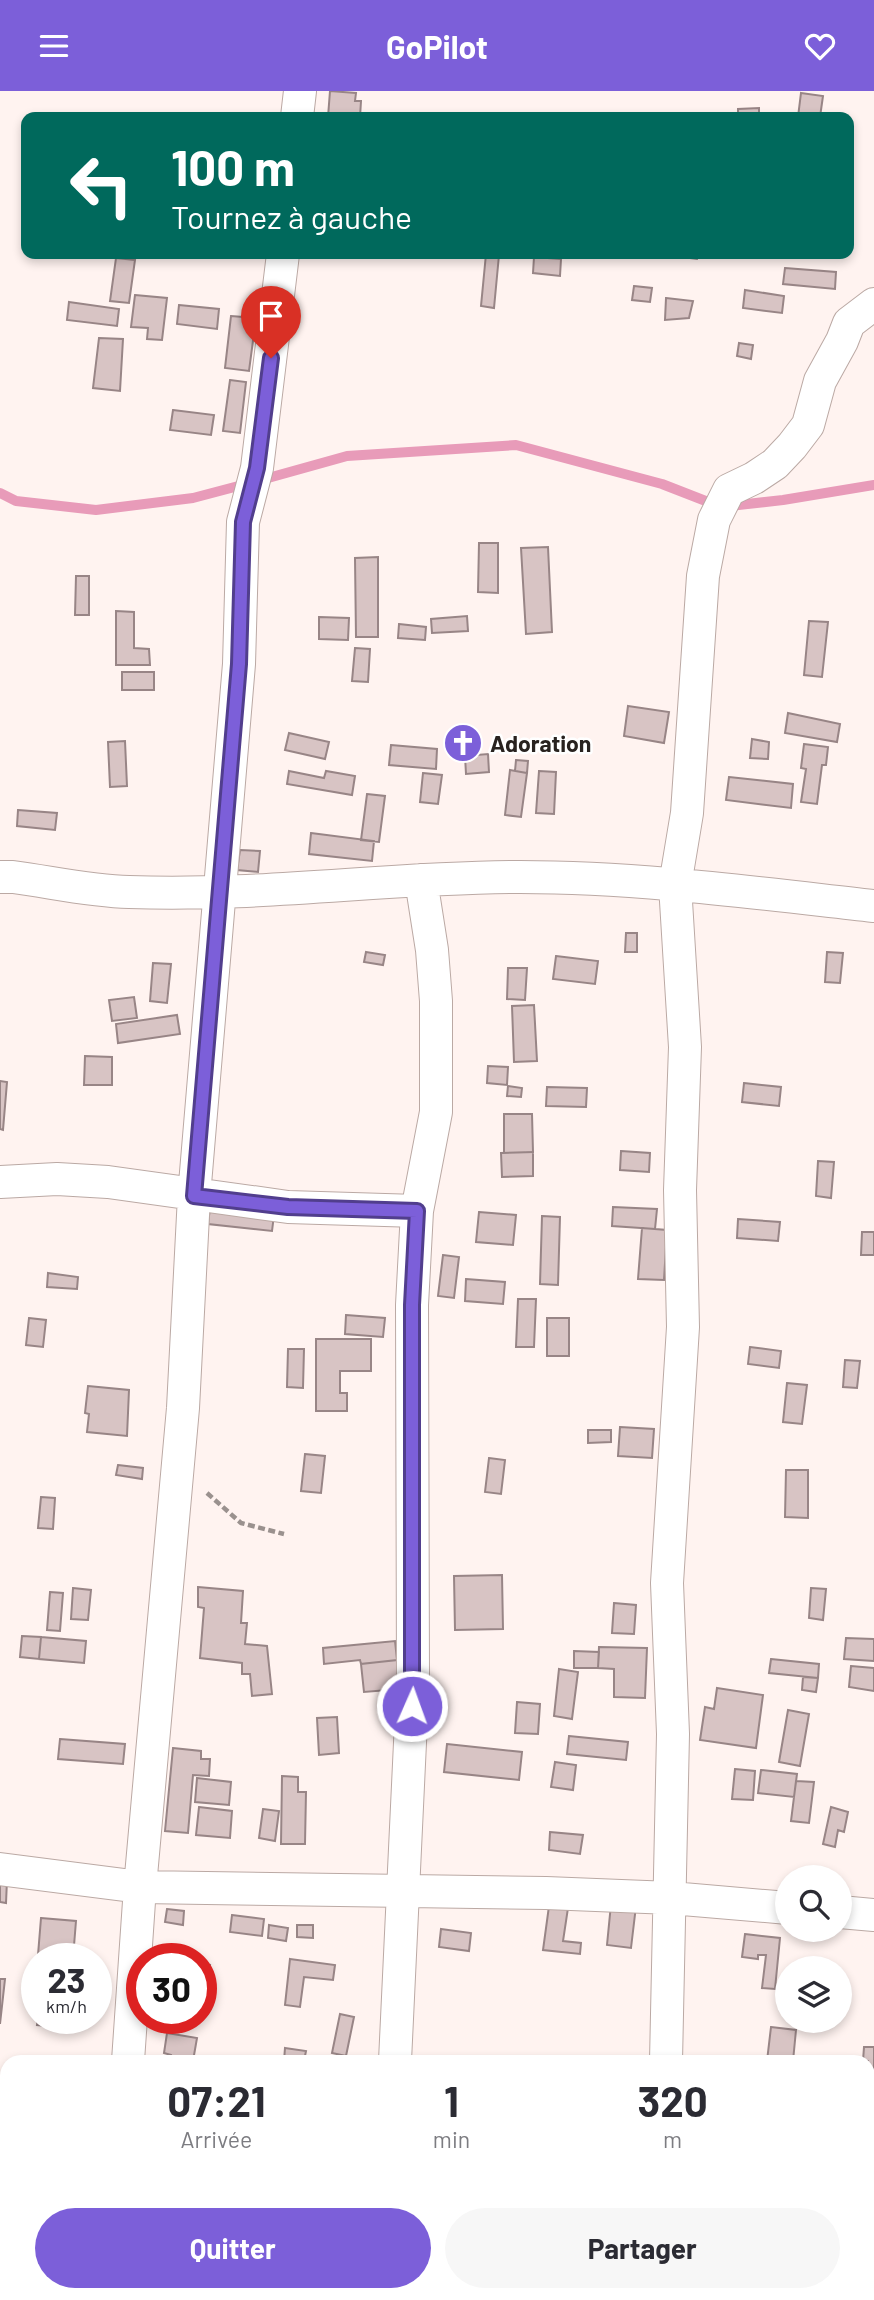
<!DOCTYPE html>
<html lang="fr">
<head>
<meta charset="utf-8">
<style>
  body { margin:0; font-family:Barlow,sans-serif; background:#f7f7f7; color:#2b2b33; height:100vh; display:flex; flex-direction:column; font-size:26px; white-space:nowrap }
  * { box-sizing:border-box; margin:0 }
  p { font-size:23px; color:#7c7c81 }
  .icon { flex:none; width:38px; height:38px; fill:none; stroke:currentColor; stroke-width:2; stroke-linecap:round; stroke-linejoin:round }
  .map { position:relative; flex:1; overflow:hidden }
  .drawer { position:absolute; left:0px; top:1964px; width:875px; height:247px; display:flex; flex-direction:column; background:#fff; border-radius:21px 21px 0 0; box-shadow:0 4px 10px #0003 }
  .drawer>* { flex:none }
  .top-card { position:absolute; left:21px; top:21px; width:833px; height:147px; border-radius:14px; box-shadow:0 4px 10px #0003; background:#00695c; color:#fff; overflow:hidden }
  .fabs { position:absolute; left:775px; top:1774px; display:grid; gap:14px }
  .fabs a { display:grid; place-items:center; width:77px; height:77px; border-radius:50%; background:#fff; box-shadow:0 4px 10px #0003; font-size:35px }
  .speed { position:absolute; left:21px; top:1852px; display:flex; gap:14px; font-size:35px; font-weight:700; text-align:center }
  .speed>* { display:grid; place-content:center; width:91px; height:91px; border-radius:50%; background:#fff; box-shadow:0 4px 10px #0003; line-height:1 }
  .speed small { font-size:18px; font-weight:400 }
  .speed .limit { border:10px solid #d22; background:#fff; color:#111 }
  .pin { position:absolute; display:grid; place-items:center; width:60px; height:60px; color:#fff; margin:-72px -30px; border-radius:50% 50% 50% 0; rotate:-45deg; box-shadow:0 0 7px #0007 }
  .pin .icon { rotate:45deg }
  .me { position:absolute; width:77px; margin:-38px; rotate:2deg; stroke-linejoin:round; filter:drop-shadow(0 0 5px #0008) }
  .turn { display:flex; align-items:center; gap:24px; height:147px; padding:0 35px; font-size:32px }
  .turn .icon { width:91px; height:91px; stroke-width:2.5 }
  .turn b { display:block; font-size:49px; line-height:60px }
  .eta { display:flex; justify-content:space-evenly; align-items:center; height:119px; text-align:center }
  .eta b { font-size:42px; font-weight:700; line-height:49px }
  .cta { display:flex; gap:14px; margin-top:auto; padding:14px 35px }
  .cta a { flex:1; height:80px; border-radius:42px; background:#7c5fd9; color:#fff; font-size:28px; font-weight:700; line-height:80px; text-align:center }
  .cta a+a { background:#f7f7f7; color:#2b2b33 }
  header { display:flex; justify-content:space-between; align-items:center; height:91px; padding:0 35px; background:#7c5fd9; color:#fff; font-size:32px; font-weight:700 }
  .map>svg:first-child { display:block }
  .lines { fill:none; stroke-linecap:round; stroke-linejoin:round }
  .stream { stroke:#e89bb9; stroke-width:10 }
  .building { fill:#d8c4c4; stroke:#988586; stroke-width:2 }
  .street-casing { stroke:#bba9a4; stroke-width:34 }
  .path { stroke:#9a918e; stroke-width:4.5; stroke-dasharray:7 3.5; stroke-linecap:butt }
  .street { stroke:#fff; stroke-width:32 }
  .route-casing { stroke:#513e8d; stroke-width:18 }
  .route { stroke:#7c5fd9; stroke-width:12 }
  .labels { text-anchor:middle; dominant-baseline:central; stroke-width:5; stroke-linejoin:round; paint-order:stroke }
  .poi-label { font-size:23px; font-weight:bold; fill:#28221f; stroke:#fff; text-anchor:start }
</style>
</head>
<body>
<header><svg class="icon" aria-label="menu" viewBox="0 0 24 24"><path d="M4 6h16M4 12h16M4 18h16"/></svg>GoPilot<svg class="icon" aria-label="heart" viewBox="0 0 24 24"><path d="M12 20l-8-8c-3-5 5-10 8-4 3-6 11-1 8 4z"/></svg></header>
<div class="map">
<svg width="874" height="2209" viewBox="0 0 874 2209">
  <rect width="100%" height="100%" fill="#fff3f0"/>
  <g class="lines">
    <path class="stream" d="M261,389L347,365L516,354L662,393L721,416L783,409L874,394
      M0,402L16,410L96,419L193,407L246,393"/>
  </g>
  <path class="building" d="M330,0L356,2L355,10H361L360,26H328Z
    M801,2L823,5L820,26H798Z
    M759,17V26H738V18Z
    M486,163L499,164L494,217L481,215Z
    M657,163H698L697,168Z
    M534,166L561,168L560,185L533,182Z
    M116,167L135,169L129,212L110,210Z
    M785,177L836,181L835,198L783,193Z
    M634,195L652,197L650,211L632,209Z
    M745,199L784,205L782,222L743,217Z
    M135,204L167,207L162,249L147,248L148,237L131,236Z
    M666,207L693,210L689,227L665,229Z
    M69,211L119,218L117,235L67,229Z
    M179,214L219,218L217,238L177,233Z
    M231,225L256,227L249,280L225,277Z
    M99,247L123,248L120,300L93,297Z
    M739,252L753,254L751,268L737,265Z
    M230,289L246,291L240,342L223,340Z
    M173,319L214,324L211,344L170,339Z
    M479,452H498V502L478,501Z
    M548,456L552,541L526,543L521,457Z
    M378,466V546H356L355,467Z
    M76,485H89V524H75Z
    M116,520L134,521V557L149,558L150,574H116Z
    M467,525L468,540L432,542L431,528Z
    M319,526L349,527L348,549L319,548Z
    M809,530L828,531L822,586L804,584Z
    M399,533L426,536L425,549L398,547Z
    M355,557L370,558L368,591L352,590Z
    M122,581H154V599H122Z
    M628,615L669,621L664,652L624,645Z
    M788,622L840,633L837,651L785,642Z
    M289,642L329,651L325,668L285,659Z
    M752,648L769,651L768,668L750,667Z
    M125,650L127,695L110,696L108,651Z
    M804,653L828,656L826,674H822L817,713L801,711L806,678L801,677Z
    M391,654L437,658L436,678L389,674Z
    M488,663L489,681L466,683L465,665Z
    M516,669L528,670L527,682L515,680Z
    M510,679L527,682L521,726L505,724Z
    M289,680L324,687L326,680L355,685L352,704L287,693Z
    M539,680L556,681L554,723L536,722Z
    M423,682L442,684L438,713L420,711Z
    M729,686L793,693L791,717L726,709Z
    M367,703L385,705L379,751L361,749Z
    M18,719L57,722L55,739L17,735Z
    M311,742L374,750L372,770L309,763Z
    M240,759L260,760L258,781L237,779Z
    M626,842H637V861H625Z
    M366,861L385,864L383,874L364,871Z
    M827,861L843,862L840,892L825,891Z
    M556,865L598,870L595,893L553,888Z
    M153,872L171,873L167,912L150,910Z
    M508,877H527L525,909L507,908Z
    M134,906L137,927L112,930L109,909Z
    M534,914L537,970L514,971L512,915Z
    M177,924L180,943L118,952L116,933Z
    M85,965L112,966V994H84Z
    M488,975L508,976L507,994L487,992Z
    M0,990L7,991L3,1039L0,1038Z
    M744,992L781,996L779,1015L742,1011Z
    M508,995L522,997L521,1006L507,1005Z
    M547,996L587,997L586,1016L546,1015Z
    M504,1023H532L533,1061L504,1062Z
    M621,1060L650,1062L649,1081L620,1079Z
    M533,1061V1085L502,1086L501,1062Z
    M818,1070L834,1071L831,1107L816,1105Z
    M613,1116L657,1118L655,1138L612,1135Z
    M210,1117L274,1124L272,1140L208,1133Z
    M479,1121L516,1124L513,1154L476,1151Z
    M542,1125L560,1126L558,1194L540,1193Z
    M738,1128L780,1131L778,1150L737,1147Z
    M642,1137L667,1139L664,1189L638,1188Z
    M862,1141H874V1164H861Z
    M443,1164L459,1166L454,1207L438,1205Z
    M48,1182L78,1186L77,1198L47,1196Z
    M466,1188L505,1191L503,1213L465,1210Z
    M518,1208H536L534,1256H516Z
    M346,1224L385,1227L383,1246L345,1243Z
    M29,1227L46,1229L43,1256L26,1254Z
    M547,1227H569V1265H547Z
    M316,1248H371V1280H340V1302H347V1320H316Z
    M750,1256L781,1260L779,1277L748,1273Z
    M288,1258H304L303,1297L287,1296Z
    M845,1269L860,1270L857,1297L843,1296Z
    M787,1292L807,1294L802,1333L783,1331Z
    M88,1295L129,1299L127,1345L87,1341L89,1323L85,1322Z
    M620,1336L654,1338L652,1367L618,1365Z
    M588,1339H611V1351L588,1352Z
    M305,1363L325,1365L321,1402L301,1400Z
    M489,1367L505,1369L501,1403L485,1401Z
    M118,1374L143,1377L142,1388L116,1384Z
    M786,1379H808V1427L785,1426Z
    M41,1406L55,1407L53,1438L38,1437Z
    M502,1484L503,1538L455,1539L454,1485Z
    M198,1496L243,1500L241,1532H247L245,1553L267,1555L272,1603L252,1605L250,1583H242V1572L200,1567L204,1517L198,1516Z
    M73,1497L91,1499L88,1529L71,1528Z
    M811,1497L826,1498L823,1529L809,1527Z
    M50,1501L63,1502L60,1540L47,1539Z
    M614,1512L636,1514L634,1543L612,1542Z
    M22,1545L41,1546L39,1568L20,1566Z
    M41,1546L86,1550L84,1572L39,1568Z
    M846,1547L874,1548V1570L844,1568Z
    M395,1550L397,1569L361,1573L360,1569L324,1573L323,1557Z
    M599,1556L647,1557L645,1607L614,1606V1578L598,1577Z
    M574,1560L599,1561L598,1577H574Z
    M771,1568L819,1573L818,1587L769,1582Z
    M397,1569L400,1598L364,1601L361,1573Z
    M851,1575L874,1577V1600L849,1596Z
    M559,1578L578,1581L572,1628L554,1625Z
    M803,1586L818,1587L816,1601L802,1599Z
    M717,1597L763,1604L756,1657L700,1649L705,1616L714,1618Z
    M517,1611L540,1613L538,1643L515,1642Z
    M788,1619L809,1623L800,1675L779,1671Z
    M337,1626L339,1662L319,1664L317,1627Z
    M569,1645L628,1651L626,1669L567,1663Z
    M60,1648L125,1653L123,1673L58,1668Z
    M447,1653L522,1661L519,1689L444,1681Z
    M173,1657L201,1660V1668H210L209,1685L193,1684L188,1742L165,1740Z
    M555,1671L576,1674L573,1699L551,1696Z
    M735,1678L755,1680L753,1709L732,1708Z
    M761,1679L797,1683L794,1706L758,1702Z
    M282,1685L298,1686V1701H306L305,1753H281Z
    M197,1687L231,1691L229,1714L195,1711Z
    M796,1690L814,1691L809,1732L791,1730Z
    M199,1716L232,1720L230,1747L196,1744Z
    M831,1716L848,1721L844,1741L838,1739L835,1756L823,1753Z
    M263,1718L279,1720L275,1750L259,1747Z
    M550,1741L583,1744L580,1763L549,1759Z
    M0,1789H7L6,1812L0,1811Z
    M611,1813L636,1815L631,1857L607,1854Z
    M549,1815L568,1817L563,1850L581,1852L580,1863L543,1859Z
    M167,1818L184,1820L183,1834L165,1831Z
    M232,1824L264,1828L262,1845L230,1841Z
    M41,1827L76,1830L73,1867L38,1864Z
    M269,1834L288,1837L286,1850L268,1847Z
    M297,1834H313V1847L297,1846Z
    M441,1838L471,1842L469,1860L439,1856Z
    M745,1843L780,1847L775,1898L762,1897L766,1864H758V1868L742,1866Z
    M290,1868L335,1874L333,1889L304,1886L300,1916L285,1914Z
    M201,1873L210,1874L206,1904L201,1903Z
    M0,1888H5L0,1933Z
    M840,1894L848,1895L847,1913L840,1912Z
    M340,1923L354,1926L346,1965L332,1962Z
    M38,1927H85L84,1938L37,1934Z
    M771,1936L796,1939L793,1970H767Z
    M167,1942L197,1947L193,1970H170L171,1964L164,1962Z
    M864,1956H874V2031H868V1970H863Z
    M285,1957L306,1960L304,1970H284Z
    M0,1990L7,1991V2033L0,2032Z
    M0,2032L7,2033V2062L0,2061Z
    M0,2068L7,2069V2106L0,2105Z
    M868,2146L874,2147V2209L845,2207L846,2203H868Z
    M0,2190H6L4,2209H0Z
    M47,2203H65V2209L47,2208Z
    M207,2203H243V2209H206Z
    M262,2203H293L292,2209H261Z
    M573,2203H589L588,2209H572Z"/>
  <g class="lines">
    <defs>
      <path id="street" d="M297,26L300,0
        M0,786H13C51,791 90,800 129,801C259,806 390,786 520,786C638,786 757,802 874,815
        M0,1091L57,1088L108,1091L288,1116L417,1120
        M0,1778L140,1796L546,1802L671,1807L788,1817
        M840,1821L874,1824
        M128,1970L140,1796L183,1317L194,1105L239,573L243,431L257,377L283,163
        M395,1970L413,1588L412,1214L417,1120L436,1021V910L432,859L421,789
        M666,1970L673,1643L667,1492L683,1236L680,1099L685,956L675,794L687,722L703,485L714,429L729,399L754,387L775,373L792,355L808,334L820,290L842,250L849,232L874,213
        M108,2209L109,2203
        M382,2209V2203
        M652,2209V2203"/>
    </defs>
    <use href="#street" class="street-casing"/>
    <path class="path" d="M207,1402L241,1432L284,1443"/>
    <use href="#street" class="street"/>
  </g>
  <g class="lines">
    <defs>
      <path id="route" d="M271,267L257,377L243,431L239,573L194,1105L288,1116L417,1120L412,1214V1615"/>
    </defs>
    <use href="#route" class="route-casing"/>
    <use href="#route" class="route"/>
  </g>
  <defs>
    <symbol id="church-disc" viewBox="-11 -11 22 22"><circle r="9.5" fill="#7c5fd9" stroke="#fff"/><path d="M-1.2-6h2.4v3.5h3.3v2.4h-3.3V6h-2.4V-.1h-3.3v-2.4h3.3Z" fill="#fff"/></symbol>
  </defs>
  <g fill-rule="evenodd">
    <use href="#church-disc" x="441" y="630" width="44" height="44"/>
  </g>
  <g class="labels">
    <g class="poi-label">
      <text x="490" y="652">Adoration</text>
    </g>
  </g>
</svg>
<div class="fabs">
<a><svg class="icon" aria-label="search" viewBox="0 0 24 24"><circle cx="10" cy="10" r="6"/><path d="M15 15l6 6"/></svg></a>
<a><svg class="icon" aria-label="layers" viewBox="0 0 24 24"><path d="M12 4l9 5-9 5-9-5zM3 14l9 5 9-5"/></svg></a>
</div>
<div class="speed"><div>23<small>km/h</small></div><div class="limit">30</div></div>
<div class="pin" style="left:271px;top:267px;background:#d93025"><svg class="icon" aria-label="arrive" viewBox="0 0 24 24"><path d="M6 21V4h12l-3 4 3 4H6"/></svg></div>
<svg class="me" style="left:412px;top:1615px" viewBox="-20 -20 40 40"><circle r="17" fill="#7c5fd9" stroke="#fff" stroke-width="3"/><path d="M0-11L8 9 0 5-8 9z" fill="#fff"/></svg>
<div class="top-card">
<div class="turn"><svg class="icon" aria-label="left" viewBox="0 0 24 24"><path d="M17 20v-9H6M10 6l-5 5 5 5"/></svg><div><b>100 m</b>Tournez à gauche</div></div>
</div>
<section class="drawer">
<div class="eta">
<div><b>07:21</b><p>Arrivée</p></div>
<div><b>1</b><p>min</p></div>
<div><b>320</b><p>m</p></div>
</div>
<div class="cta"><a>Quitter</a><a>Partager</a></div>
</section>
</div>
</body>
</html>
